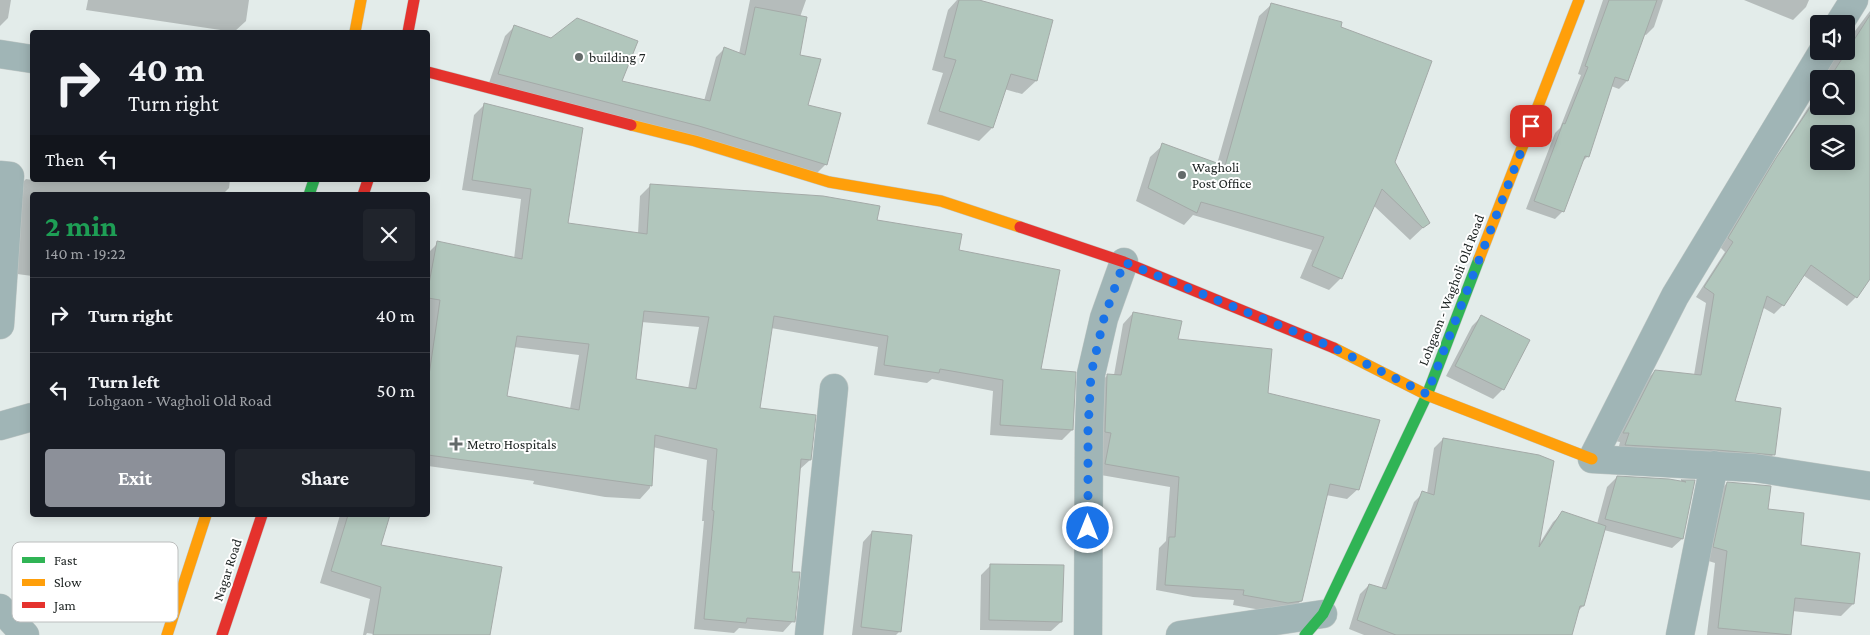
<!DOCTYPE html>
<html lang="en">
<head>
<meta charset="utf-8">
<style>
  body { margin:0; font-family:"Crimson Pro",serif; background:#20242c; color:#f1f3f6; height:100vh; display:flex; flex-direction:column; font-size:19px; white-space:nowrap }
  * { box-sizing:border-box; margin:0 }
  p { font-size:16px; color:#9ea1a6 }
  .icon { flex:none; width:28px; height:28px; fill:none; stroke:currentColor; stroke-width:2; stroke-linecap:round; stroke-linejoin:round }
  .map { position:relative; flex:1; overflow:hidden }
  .drawer { position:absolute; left:30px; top:192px; width:400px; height:325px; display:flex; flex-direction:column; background:#171b24; border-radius:5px; box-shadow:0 2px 12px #0003 }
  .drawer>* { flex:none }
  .banner { position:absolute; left:30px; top:30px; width:400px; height:152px; border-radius:5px; box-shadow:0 2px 12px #0003; background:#171b24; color:#f1f3f6; overflow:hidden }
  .controls { position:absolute; left:1810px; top:15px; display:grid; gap:10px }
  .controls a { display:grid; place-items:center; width:45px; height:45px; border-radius:5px; background:#171b24; box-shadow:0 2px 12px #0003; font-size:25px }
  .pin { position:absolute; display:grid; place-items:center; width:42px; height:42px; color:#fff; margin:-21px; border-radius:10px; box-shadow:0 2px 8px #0006 }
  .me { position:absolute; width:55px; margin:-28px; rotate:0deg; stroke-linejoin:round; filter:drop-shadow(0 0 4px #0008) }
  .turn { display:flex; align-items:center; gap:18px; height:105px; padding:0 15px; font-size:22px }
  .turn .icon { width:65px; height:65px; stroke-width:2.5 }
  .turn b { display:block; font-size:35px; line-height:42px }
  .then { display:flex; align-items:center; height:48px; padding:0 15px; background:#0003; gap:10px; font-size:19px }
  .round { display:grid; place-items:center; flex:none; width:52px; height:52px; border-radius:5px; background:#20242c }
  .headline { display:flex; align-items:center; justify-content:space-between; height:85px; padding:0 15px }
  h1 { font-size:30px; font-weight:700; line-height:38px; color:#1e9e55 }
  .button { display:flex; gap:10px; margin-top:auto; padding:10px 15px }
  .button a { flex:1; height:58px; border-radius:5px; background:#8c9099; color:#fff; font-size:20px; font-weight:700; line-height:58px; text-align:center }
  .button a+a { background:#20242c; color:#f1f3f6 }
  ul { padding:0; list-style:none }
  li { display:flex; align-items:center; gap:15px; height:75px; padding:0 15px; border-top:1px solid #363941 }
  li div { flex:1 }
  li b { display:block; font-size:19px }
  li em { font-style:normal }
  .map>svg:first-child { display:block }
  .shadow { fill:#0003; fill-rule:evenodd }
  .building { fill:#b1c6bc; stroke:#a4aaa8; fill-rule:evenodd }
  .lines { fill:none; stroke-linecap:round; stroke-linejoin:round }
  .street-casing { stroke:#c1c8c6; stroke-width:29 }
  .fast-casing { stroke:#c1c8c6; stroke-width:12 }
  .slow-casing { stroke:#c1c8c6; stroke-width:12 }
  .jam-casing { stroke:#c1c8c6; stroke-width:12 }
  .street { stroke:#a0b5b6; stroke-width:28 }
  .fast { stroke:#30b455; stroke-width:11 }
  .slow { stroke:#ff9f0a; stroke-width:11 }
  .jam { stroke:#e5322d; stroke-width:11 }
  .route { stroke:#1a73e8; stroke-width:9; stroke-dasharray:0 16.2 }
  .poi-dot { fill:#646b6a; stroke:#fff; stroke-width:2 }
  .labels { text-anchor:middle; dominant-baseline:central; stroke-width:4; stroke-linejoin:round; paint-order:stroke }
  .poi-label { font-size:14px; fill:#202625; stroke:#fff; text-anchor:start }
  .street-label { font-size:14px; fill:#202625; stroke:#fff }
  .key { fill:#fff; stroke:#bcbebe; stroke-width:1 }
  .key-label { font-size:14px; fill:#202625 }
</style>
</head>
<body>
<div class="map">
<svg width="1870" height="635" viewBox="0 0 1870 635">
  <rect width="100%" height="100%" fill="#e3ecea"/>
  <path class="shadow" d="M0,0H11L8,18L0,26Z
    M88,0H249L246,21L234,32L86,10Z
    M750,0H806L800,17L798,56L807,106L826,164L817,173L489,83L505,36L514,27L621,82L704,101L716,57L725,48L739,54Z
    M957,0H974L1052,21L1036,81L1022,94L1004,89L992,128L979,141L927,124L943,73L932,70L948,10Z
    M1603,0H1663L1654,27L1646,35L1643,34L1627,81L1619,89L1611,86L1588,156L1581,163L1563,211L1555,219L1526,209L1555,133L1560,128L1581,75L1578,74Z
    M1744,0H1809L1806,7L1793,20Z
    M1272,4L1339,28L1394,162L1428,223L1410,240L1373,205L1341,278L1329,290L1300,278L1312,250L1193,215L1184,225L1136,201L1150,157L1163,145L1217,164L1259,16Z
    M1870,11V277L1856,297L1847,306L1803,275L1783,305L1774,314L1762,307L1733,402L1773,455L1764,464L1617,454L1620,442L1615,441L1646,380L1655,371L1694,375L1706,303L1696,297L1725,252L1720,247L1768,169L1819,91V106H1846V79H1827L1831,72L1827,70L1840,51H1846V43ZM1819,134H1846V161H1819Z
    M485,104L566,224L638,234L640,196L651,185L876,221L958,251L1040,370L1072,430L1062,440L990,435L993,391L932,379L927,383L874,375L878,347L771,328L759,410L810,460L799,470L790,573L793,621L783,632L739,628L734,633L694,629L704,521H702L707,460L653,447L650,488L640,499L605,497L533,484L534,481L428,466V328L430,311L428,310V253L438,243L514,259L521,199L462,190L474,115ZM641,322L699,327L688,389L634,380ZM514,347L579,355L570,409L506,397Z
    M26,179L39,181L230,180L229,188L222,195H32V276L10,273L15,190Z
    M1133,313L1267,394L1358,489L1347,499L1326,495L1301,601L1290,611L1277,613L1233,605L1234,600L1193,597L1156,590L1159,548L1166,541L1170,487L1095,474L1097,385L1108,375H1114L1123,324Z
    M1481,317L1528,340L1503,389L1493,399L1446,376L1472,326Z
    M1443,439L1538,546L1553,522L1563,513L1597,524L1607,487L1617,477L1680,482H1693L1682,539L1672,548L1604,530L1583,606L1577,612L1571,635H1364L1349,629L1360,594L1369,585L1381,589L1414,502L1423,493L1427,494L1434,448Z
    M1727,483L1766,510L1799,546L1858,554L1853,604L1841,616L1792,611L1790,635H1707L1715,563L1702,559L1715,495Z
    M340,515H388L379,546L488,635H380L367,633L366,635H363L370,599L320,583Z
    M872,532L900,631L896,635H852L863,542Z
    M991,565L1061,622L1051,631L980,630L981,575Z"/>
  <path class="building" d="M959,0H979L1053,20L1037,81L1011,74L993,128L939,111L956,60L944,57Z
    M1609,0H1657L1628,81L1615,77L1589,157L1585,156L1564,212L1534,201L1563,123L1565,124L1588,67L1585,66Z
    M1271,3L1342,22L1341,27L1432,61L1395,162L1430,223L1423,228L1382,189L1342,279L1312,266L1324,237L1201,202L1197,213L1148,188L1162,143L1225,166Z
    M755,7L807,17L800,55L821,59L808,105L841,113L827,165L699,126L498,74L514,25L551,38L577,18L638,41L622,81L710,101L724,47L745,55Z
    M1870,15V279L1857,298L1811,265L1784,306L1767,296L1735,401L1781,408L1775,455L1717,450L1625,445L1629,433H1623L1655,370L1701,375L1714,294L1704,287L1733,242L1728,238L1776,158L1819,94V106H1846V79H1829ZM1819,134H1846V161H1819Z
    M484,103L583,128L568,223L647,234L650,184L823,196L880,206L877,220L962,234L959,250L1060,270L1041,369L1076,372L1073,430L1000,425L1003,380L940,369L939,373L884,365L888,336L774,316L760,408L816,415L811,460L801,459L792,572H800L795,622L747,618L746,623L704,619L714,511L712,510L717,449L655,435L652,486L428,455V382L440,300L428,298V289L437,241L522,259L531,189L472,180ZM644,311L709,317L696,389L636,379ZM517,336L589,344L579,410L507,396Z
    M1133,312L1182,321L1178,339L1272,349L1268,393L1380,420L1359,490L1330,484L1302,601L1288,603L1243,595L1244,590L1165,585L1169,537H1175L1179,477L1105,464L1111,433L1105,432L1107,376V374L1121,375Z
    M1481,315L1530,340L1504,390L1455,366Z
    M1443,438L1539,455L1554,461L1539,547L1562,511L1606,526L1584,606H1580L1572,635H1396L1357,620L1369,584L1386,589L1422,491L1434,495Z
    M1617,476L1669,479L1686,482L1681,480H1695L1683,539L1605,519Z
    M1727,482L1771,486L1768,509L1804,513L1801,545L1860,553L1854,604L1795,598L1791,635L1718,628L1727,551L1713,547Z
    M348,515H390L381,545L502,567L490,635H373L381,587L331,571Z
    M872,531L912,535L901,632L861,627Z
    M990,564L1064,565L1062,622L989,620Z"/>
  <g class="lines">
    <defs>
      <path id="street" d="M1839,24L1854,0
        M1823,51L1675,296L1592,459L1755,468L1870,486
        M0,54L32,59
        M0,175L10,176L0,325
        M0,426L32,417
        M0,608L25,635
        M809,635L834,388
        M1088,635L1089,430L1091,374L1104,318L1124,262
        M1180,635L1323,614
        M1680,635L1714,465"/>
      <path id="fast" d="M309,195L314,180
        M1305,635L1323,614L1427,395L1479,259"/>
      <path id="slow" d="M355,32L361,0
        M631,125L695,141L829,182L941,201L1020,227
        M1479,259L1579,0
        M1334,348L1427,395L1592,459
        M167,635L206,515"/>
      <path id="jam" d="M408,32L414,0
        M428,72L631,125
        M363,195L368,180
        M1020,227L1124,262L1334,348
        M222,635L262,515"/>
    </defs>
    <use href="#street" class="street-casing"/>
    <use href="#fast" class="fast-casing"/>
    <use href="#slow" class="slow-casing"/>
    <use href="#jam" class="jam-casing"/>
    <use href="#street" class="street"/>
    <use href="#fast" class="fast"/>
    <use href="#slow" class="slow"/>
    <use href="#jam" class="jam"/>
  </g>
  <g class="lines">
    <path class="route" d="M1088,528V430L1091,374L1104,318L1124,262L1332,347L1427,394L1531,126"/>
  </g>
  <g class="poi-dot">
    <circle cx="579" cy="57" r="5"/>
    <circle cx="1182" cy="175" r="5"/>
    <path d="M453.5 436.5h5v5h5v5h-5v5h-5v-5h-5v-5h5z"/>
  </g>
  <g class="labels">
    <g class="poi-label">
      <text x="589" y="57">building 7</text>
      <text x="1192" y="167">Wagholi<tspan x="1192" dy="16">Post Office</tspan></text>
      <text x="467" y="444">Metro Hospitals</text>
    </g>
    <g class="street-label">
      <text transform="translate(1451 290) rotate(-69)">Lohgaon - Wagholi Old Road</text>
      <text transform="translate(227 570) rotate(-72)">Nagar Road</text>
    </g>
  </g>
  <rect x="12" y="542" width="166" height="80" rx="8" class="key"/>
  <rect x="22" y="557" width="23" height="6" fill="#30b455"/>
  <rect x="22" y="579" width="23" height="7" fill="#ff9f0a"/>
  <rect x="22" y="602" width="23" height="6" fill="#e5322d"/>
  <g class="key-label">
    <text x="54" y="565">Fast</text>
    <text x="54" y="587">Slow</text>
    <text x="54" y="610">Jam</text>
  </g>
</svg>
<div class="controls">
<a><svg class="icon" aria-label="sound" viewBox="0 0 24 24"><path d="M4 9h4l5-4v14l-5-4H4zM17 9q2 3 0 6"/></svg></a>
<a><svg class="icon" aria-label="search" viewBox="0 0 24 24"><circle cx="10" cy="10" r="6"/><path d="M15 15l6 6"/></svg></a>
<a><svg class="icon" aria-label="layers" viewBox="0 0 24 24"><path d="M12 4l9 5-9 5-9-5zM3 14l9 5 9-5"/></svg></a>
</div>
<div class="pin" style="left:1531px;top:126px;background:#d93025"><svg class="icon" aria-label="arrive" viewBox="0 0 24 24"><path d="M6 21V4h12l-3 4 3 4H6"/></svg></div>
<svg class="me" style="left:1088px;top:528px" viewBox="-20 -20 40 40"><circle r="17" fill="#1a73e8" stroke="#fff" stroke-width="3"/><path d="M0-11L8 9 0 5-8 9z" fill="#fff"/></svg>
<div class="banner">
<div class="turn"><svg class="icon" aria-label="right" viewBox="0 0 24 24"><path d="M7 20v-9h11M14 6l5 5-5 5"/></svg><div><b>40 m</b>Turn right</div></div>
<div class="then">Then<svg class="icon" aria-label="left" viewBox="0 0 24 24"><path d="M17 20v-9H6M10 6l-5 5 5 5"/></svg></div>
</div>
<section class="drawer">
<div class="headline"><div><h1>2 min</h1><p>140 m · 19:22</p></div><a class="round"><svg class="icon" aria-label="close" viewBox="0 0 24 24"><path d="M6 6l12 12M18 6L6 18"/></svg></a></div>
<ul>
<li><svg class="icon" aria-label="right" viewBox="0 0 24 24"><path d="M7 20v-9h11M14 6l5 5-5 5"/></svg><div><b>Turn right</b></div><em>40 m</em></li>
<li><svg class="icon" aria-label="left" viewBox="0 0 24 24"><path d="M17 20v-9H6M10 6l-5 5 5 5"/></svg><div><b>Turn left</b><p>Lohgaon - Wagholi Old Road</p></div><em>50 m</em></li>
</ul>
<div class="button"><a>Exit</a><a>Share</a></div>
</section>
</div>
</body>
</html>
